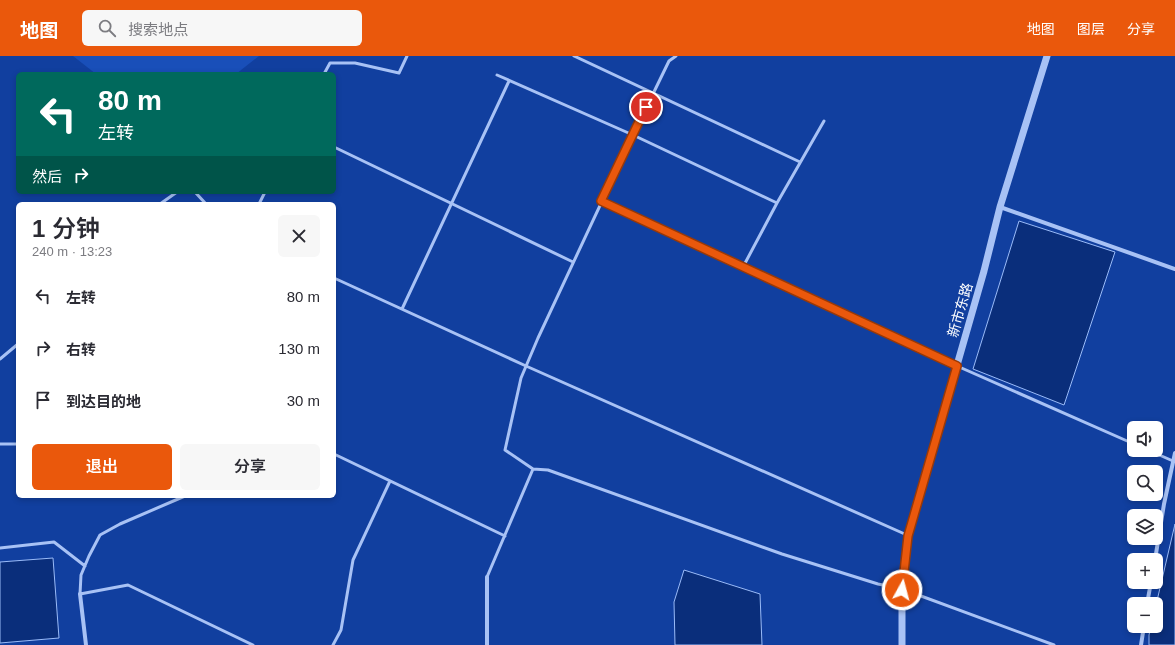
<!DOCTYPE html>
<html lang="zh">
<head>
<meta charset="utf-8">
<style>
  body { margin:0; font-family:Arial,"Noto Sans SC",sans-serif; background:#f7f7f7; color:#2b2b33; height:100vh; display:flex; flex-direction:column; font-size:15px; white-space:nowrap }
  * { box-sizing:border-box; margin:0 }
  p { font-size:13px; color:#7c7c81 }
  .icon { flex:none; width:22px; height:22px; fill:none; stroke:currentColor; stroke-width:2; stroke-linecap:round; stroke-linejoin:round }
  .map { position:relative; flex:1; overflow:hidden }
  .drawer { position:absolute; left:16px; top:146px; width:320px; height:296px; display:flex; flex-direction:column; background:#fff; border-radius:6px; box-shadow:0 2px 6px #0003 }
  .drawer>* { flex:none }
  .guide { position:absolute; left:16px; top:16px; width:320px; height:122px; border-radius:6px; box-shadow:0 2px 6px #0003; background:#00695c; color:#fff; overflow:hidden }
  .buttons { position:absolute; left:1127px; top:365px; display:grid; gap:8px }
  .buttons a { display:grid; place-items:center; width:36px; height:36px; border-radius:6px; background:#fff; box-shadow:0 2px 6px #0003; font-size:20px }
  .pin { position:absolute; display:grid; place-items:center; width:34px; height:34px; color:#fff; margin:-17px; border:2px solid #fff; border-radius:50%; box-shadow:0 1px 4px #0007 }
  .me { position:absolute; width:44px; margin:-22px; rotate:7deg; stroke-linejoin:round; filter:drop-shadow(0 0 3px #0008) }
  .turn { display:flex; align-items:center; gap:14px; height:84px; padding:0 16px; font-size:18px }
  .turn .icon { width:52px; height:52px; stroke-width:2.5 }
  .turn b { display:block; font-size:28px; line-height:34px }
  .then { display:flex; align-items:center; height:38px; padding:0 16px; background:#0003; gap:8px; font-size:15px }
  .round { display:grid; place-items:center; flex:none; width:42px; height:42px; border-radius:6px; background:#f7f7f7 }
  .overview { display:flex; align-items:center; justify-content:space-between; height:68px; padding:0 16px }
  h1 { font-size:24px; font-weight:600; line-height:30px }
  .cta { display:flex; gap:8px; margin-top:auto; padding:8px 16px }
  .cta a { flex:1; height:46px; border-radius:6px; background:#ea580c; color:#fff; font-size:16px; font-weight:600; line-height:46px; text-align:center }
  .cta a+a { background:#f7f7f7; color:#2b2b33 }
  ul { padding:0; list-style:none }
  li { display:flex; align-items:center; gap:12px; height:52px; padding:0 16px }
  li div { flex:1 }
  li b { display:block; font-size:15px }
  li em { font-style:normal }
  header { display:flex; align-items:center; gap:24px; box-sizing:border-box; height:56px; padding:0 20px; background:#ea580c; color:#fff }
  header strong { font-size:19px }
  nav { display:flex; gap:22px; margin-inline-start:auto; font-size:14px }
  .search { width:280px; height:36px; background:#f7f7f7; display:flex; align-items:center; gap:10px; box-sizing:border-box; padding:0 14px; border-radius:6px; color:#7c7c81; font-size:15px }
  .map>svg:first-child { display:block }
  .green { fill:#194fb9 }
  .water { fill:#0a2e7b; stroke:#9abbf8 }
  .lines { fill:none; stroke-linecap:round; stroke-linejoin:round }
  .service { stroke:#a8c2f5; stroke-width:3 }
  .minor { stroke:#a8c2f5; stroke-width:4 }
  .tertiary { stroke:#a8c2f5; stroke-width:7 }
  .route-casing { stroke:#983908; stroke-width:10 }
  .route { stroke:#ea580c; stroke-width:7 }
  .labels { text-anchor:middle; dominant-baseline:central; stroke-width:4; stroke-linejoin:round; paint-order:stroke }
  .street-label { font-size:14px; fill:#fff; stroke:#113f9f }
</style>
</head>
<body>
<header>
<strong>地图</strong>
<div class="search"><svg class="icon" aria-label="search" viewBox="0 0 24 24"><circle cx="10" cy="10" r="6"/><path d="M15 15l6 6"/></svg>搜索地点</div>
<nav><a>地图</a><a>图层</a><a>分享</a></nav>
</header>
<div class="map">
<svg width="1175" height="589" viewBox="0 0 1175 589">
  <rect width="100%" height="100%" fill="#113f9f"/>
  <path class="green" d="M73,0H259L236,18H96Z"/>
  <path class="water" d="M1019,165L1115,196L1064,349L973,313Z
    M1175,468V589H1149V579L1151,570H1156V549Z
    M53,502L59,582L0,587V506Z
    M684,514L760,538L762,589H675L674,546Z"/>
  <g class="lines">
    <path class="service" d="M574,0L800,106
      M676,0L669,5L633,79L777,147
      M324,18L330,7H355L399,17L407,0
      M334,91L573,206
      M195,136L206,148
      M601,145L957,310L1134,388
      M160,148L177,136
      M259,148L265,136
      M743,211L777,147L824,65
      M334,222L526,310L907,479
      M402,253L509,25
      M0,303L18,288
      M0,388H18
      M1148,394L1173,405
      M334,398L505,480
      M533,413L548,414L782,498L878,528L902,533L1054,589
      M185,440L120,468L100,479L89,500L81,519L80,538L128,529L253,589
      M0,492L54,486L85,510
      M487,521L533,413L505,394L521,322L538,282L633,79L497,19
      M333,589L341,574L353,504L390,425"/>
    <path class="minor" d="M1000,151L1175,213
      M1155,504L1164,448L1175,397
      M487,521V589
      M80,538L86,589
      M1147,548L1151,526
      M1141,589L1144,570"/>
    <path class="tertiary" d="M902,589V533L908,480L984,215L1000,151L1047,0"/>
  </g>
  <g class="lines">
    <defs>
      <path id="route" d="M646,51L601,145L957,310L908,480L902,534"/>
    </defs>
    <use href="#route" class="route-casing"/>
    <use href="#route" class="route"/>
  </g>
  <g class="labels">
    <g class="street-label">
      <text transform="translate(960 254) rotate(-74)">新市东路</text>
    </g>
  </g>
</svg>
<div class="buttons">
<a><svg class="icon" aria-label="sound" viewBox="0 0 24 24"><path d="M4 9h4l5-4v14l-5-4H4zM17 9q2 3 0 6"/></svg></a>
<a><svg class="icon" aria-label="search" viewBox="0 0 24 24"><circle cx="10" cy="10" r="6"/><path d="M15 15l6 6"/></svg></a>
<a><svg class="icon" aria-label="layers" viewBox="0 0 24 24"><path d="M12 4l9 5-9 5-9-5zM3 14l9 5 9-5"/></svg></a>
<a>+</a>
<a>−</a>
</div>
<div class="pin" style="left:646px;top:51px;background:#d93025"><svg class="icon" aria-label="arrive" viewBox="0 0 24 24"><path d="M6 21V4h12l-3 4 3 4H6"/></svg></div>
<svg class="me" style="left:902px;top:534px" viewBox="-20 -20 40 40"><circle r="17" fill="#ea580c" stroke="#fff" stroke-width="3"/><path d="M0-11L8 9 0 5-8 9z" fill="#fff"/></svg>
<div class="guide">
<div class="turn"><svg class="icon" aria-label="left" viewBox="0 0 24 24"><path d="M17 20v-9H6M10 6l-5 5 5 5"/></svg><div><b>80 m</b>左转</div></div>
<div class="then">然后<svg class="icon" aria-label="right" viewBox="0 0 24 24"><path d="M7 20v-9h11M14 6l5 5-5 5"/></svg></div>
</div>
<section class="drawer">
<div class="overview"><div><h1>1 分钟</h1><p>240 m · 13:23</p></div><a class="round"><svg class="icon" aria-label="close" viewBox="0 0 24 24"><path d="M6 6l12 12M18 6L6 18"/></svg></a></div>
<ul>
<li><svg class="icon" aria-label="left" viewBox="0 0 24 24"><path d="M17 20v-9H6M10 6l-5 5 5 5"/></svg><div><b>左转</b></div><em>80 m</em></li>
<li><svg class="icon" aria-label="right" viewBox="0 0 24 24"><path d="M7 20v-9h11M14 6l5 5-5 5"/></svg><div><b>右转</b></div><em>130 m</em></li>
<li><svg class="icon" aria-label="arrive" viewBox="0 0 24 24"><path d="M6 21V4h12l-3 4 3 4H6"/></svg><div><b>到达目的地</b></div><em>30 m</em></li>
</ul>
<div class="cta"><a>退出</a><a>分享</a></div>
</section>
</div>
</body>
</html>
